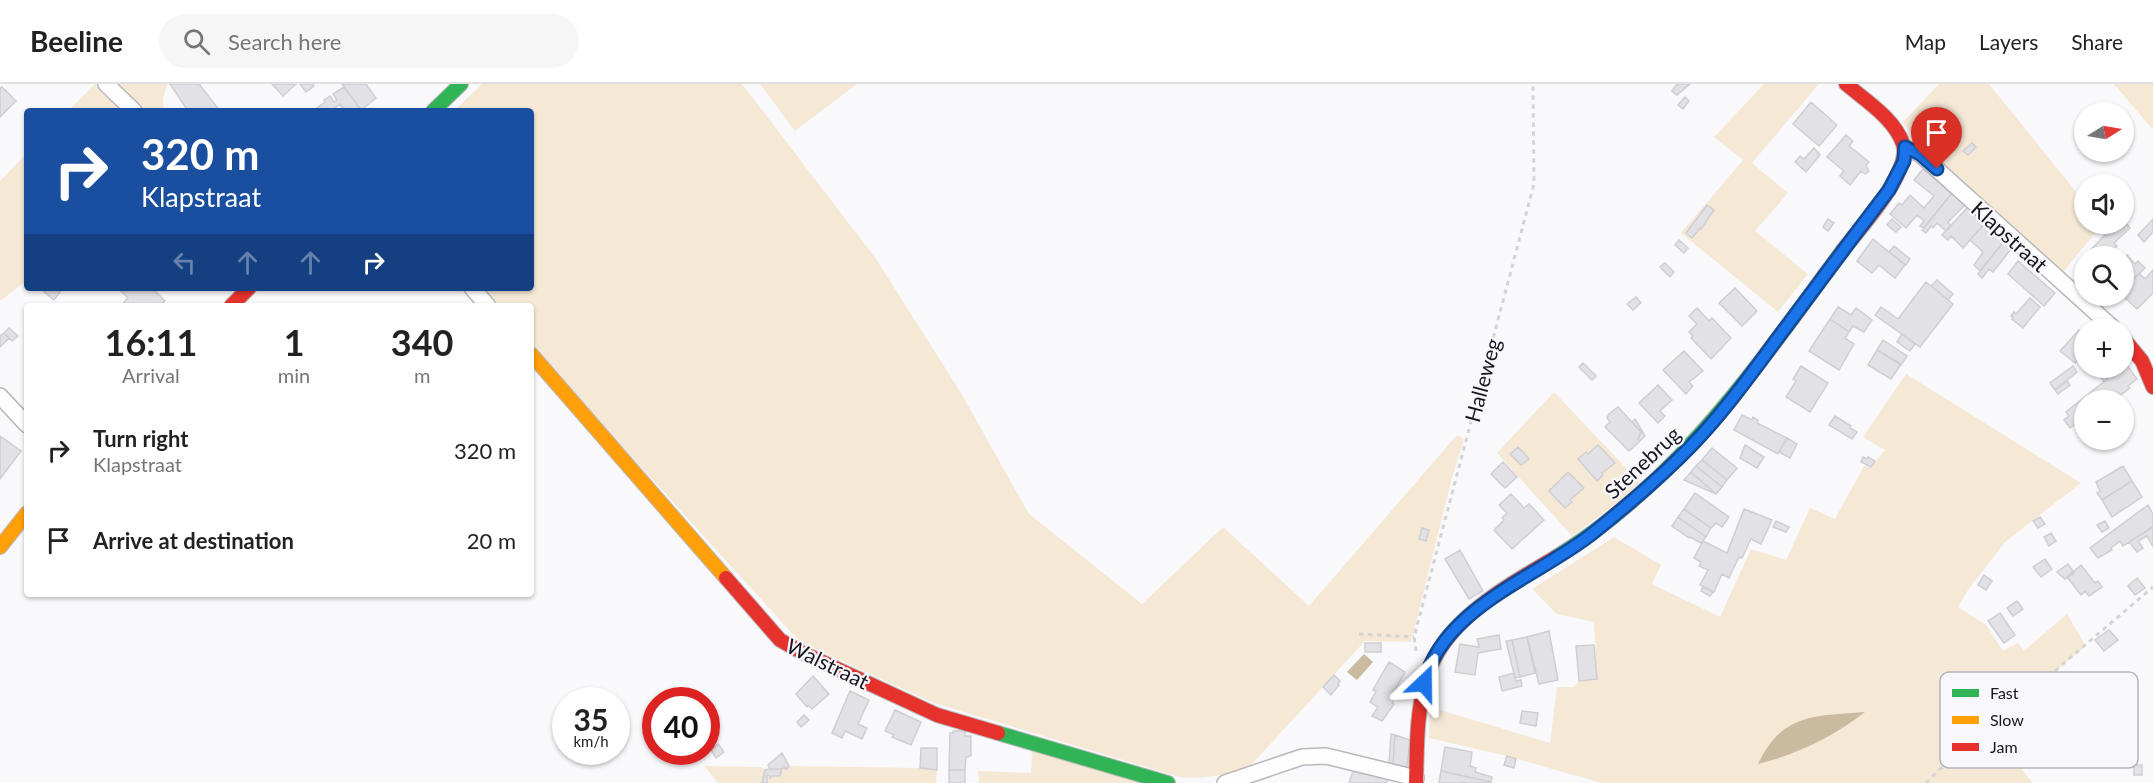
<!DOCTYPE html>
<html lang="en">
<head>
<meta charset="utf-8">
<style>
  body { margin:0; font-family:Lato,sans-serif; background:#f6f6f6; color:#222; height:100vh; display:flex; flex-direction:column; font-size:22px; white-space:nowrap }
  * { box-sizing:border-box; margin:0 }
  p { font-size:20px; color:#767676 }
  .icon { flex:none; width:33px; height:33px; fill:none; stroke:currentColor; stroke-width:2; stroke-linecap:round; stroke-linejoin:round }
  .map { position:relative; flex:1; overflow:hidden }
  .side { position:absolute; left:24px; top:219px; width:510px; height:294px; display:flex; flex-direction:column; background:#fff; border-radius:6px; box-shadow:0 2px 4px #0004 }
  .side>* { flex:none }
  .hud { position:absolute; left:24px; top:24px; width:510px; height:183px; border-radius:6px; box-shadow:0 2px 4px #0004; background:#1a4fa0; color:#fff; overflow:hidden }
  .needle { width:39px; rotate:79deg }
  .buttons { position:absolute; left:2074px; top:18px; display:grid; gap:12px }
  .buttons a { display:grid; place-items:center; width:60px; height:60px; border-radius:50%; background:#fff; box-shadow:0 2px 4px #0004; font-size:30px }
  .speed { position:absolute; left:552px; top:603px; display:flex; gap:12px; font-size:30px; font-weight:700; text-align:center }
  .speed>* { display:grid; place-content:center; width:78px; height:78px; border-radius:50%; background:#fff; box-shadow:0 2px 4px #0004; line-height:1 }
  .speed small { font-size:15px; font-weight:400 }
  .speed .limit { border:9px solid #d22; background:#fff; color:#111 }
  .pin { position:absolute; display:grid; place-items:center; width:51px; height:51px; color:#fff; margin:-62px -26px; border-radius:50% 50% 50% 0; rotate:-45deg; box-shadow:0 0 6px #0007 }
  .pin .icon { rotate:45deg }
  .me { position:absolute; width:66px; margin:-33px; rotate:23deg; stroke-linejoin:round; filter:drop-shadow(0 0 4px #0008) }
  .turn { display:flex; align-items:center; gap:21px; height:126px; padding:0 18px; font-size:27px }
  .turn .icon { width:78px; height:78px; stroke-width:2.5 }
  .turn b { display:block; font-size:42px; line-height:51px }
  .lanes { display:flex; align-items:center; height:57px; padding:0 18px; background:#0003; justify-content:center; gap:30px; direction:ltr }
  .lanes .off { opacity:.35 }
  .eta { display:flex; justify-content:space-evenly; align-items:center; height:102px; text-align:center }
  .eta b { font-size:36px; font-weight:700; line-height:42px }
  ul { padding:0; list-style:none }
  li { display:flex; align-items:center; gap:18px; height:90px; padding:0 18px }
  li div { flex:1 }
  li b { display:block; font-size:22px }
  li em { font-style:normal }
  header { display:flex; align-items:center; gap:36px; box-sizing:border-box; height:84px; padding:0 30px; background:#fff; border-bottom:2px solid #e0e0e0 }
  header strong { font-size:28px }
  nav { display:flex; gap:33px; margin-inline-start:auto; font-size:21px }
  .search { width:420px; height:54px; background:#f6f6f6; display:flex; align-items:center; gap:15px; box-sizing:border-box; padding:0 21px; border-radius:33px; color:#767676; font-size:22px }
  .map>svg:first-child { display:block }
  .green { fill:#f5e9d6; fill-rule:evenodd }
  .water { fill:#c9baa0 }
  .building { fill:#e2e1e6; stroke:#cfced3; stroke-width:1.5 }
  .lines { fill:none; stroke-linecap:round; stroke-linejoin:round }
  .street-casing { stroke:#b9b8bd; stroke-width:18 }
  .fast-casing { stroke:#b9b8bd; stroke-width:16 }
  .slow-casing { stroke:#b9b8bd; stroke-width:16 }
  .jam-casing { stroke:#b9b8bd; stroke-width:16 }
  .path { stroke:#d4d3d5; stroke-width:3; stroke-dasharray:4.5 4.5; stroke-linecap:butt }
  .street { stroke:#fefefe; stroke-width:15 }
  .fast { stroke:#30b455; stroke-width:14 }
  .slow { stroke:#ff9f0a; stroke-width:14 }
  .jam { stroke:#e5322d; stroke-width:14 }
  .route-casing { stroke:#114b97; stroke-width:15 }
  .route { stroke:#1a73e8; stroke-width:10 }
  .labels { text-anchor:middle; dominant-baseline:central; stroke-width:4.5; stroke-linejoin:round; paint-order:stroke }
  .street-label { font-size:21px; fill:#19171f; stroke:#f8f7fc }
  .key { fill:#f8f7fc; stroke:#b5b4ba; stroke-width:1.5 }
  .key-label { font-size:16px; fill:#19171f }
</style>
</head>
<body>
<header>
<strong>Beeline</strong>
<div class="search"><svg class="icon" aria-label="search" viewBox="0 0 24 24"><circle cx="10" cy="10" r="6"/><path d="M15 15l6 6"/></svg>Search here</div>
<nav><a>Map</a><a>Layers</a><a>Share</a></nav>
</header>
<div class="map">
<svg width="2153" height="699" viewBox="0 0 2153 699">
  <rect width="100%" height="100%" fill="#f9f8fb"/>
  <path class="green" d="M95,0H102L128,27H68Z
    M111,0H167L163,16L164,27H138Z
    M482,0H742L876,175L961,309L1029,430L1142,520L1223,443L1309,522L1457,351L1464,355L1452,394L1411,558L1365,557L1252,680C1225,692 1208,695 1179,693L934,619L800,558L620,360L531,258V222H499L484,204H531V27H454Z
    M760,0H857L795,47Z
    M1764,0H1819L1752,79L1788,109L1755,147L1808,190L1778,228L1681,149L1743,76L1714,53Z
    M1939,0H1989L2085,119V140L2102,141L2062,189L1932,77L1923,60L1902,39Z
    M2114,0H2153V46Z
    M27,69V196L0,217V97Z
    M1906,290L2081,399L2005,458L1968,506L1958,523L1986,541L2003,567L2018,559L2024,567L2067,530L2086,562L1987,644L2033,699H1601L1507,672L1429,654L1430,623L1550,659L1557,603H1574L1579,597L1597,595L1594,538L1557,530L1532,505L1614,453L1661,481L1652,500L1720,533L1751,465L1786,476L1810,424L1835,435L1864,382L1871,383L1885,366L1863,353ZM1854,636C1824,655 1794,673 1758,679Z
    M1554,308L1642,401L1572,452L1497,369Z
    M1032,665L1145,699H979L978,687L1031,689Z
    M704,682L762,683L765,686L785,683L787,685L789,682L920,684L937,686L936,699H718Z"/>
  <path class="water" d="M1364,570L1373,578L1357,596L1347,588Z
    M1865,628C1833,653 1798,670 1758,680C1782,629 1815,632 1865,628Z"/>
  <path class="building" d="M170,0H199L220,27H200L199,25L188,27Z
    M272,0H296L283,12Z
    M300,0H313L314,2L306,8Z
    M342,0H366L376,14L361,26Z
    M1677,0H1690L1677,11L1672,7Z
    M2,3L16,17L0,33V4Z
    M344,3L362,27H345L340,20L331,27H320L317,24L325,18L324,16L330,12L334,18L337,16L333,10Z
    M1685,13L1689,17L1683,25L1678,21Z
    M1811,18L1837,41L1819,62L1793,40Z
    M1846,51L1853,57L1849,62L1869,78L1866,82L1869,87L1865,90L1861,87L1850,101L1840,92L1844,87L1827,73Z
    M1972,59L1976,63L1968,71L1963,67Z
    M1814,64L1820,71L1806,88L1795,78L1800,72L1804,75Z
    M1923,85L1952,109L1924,144L1920,142L1924,137L1917,131L1906,144L1890,130L1899,119L1902,121L1910,111L1924,124L1934,112L1914,96Z
    M1952,109L1965,121L1948,138L1951,142L1946,147L1937,139L1933,144L1931,142L1926,149L1922,146Z
    M1707,121L1714,126L1701,145L1700,144L1692,154L1686,149Z
    M1968,123L1985,139L1963,164L1951,152L1948,156L1942,151Z
    M1828,135L1834,139L1828,147L1823,143Z
    M1892,135L1901,143L1896,148L1887,141Z
    M2153,135V148L2144,158L2138,151Z
    M2124,137L2130,144L2114,159L2117,162L2107,172L2084,173L2105,151L2107,152L2113,146L2107,140H2124Z
    M1985,139L2004,157L1980,187L1974,181L1983,168L1970,156Z
    M1873,155L1905,181L1895,194L1879,181L1872,189L1857,177Z
    M1679,156L1688,164L1684,169L1675,161Z
    M2004,157L2012,164L1993,188L1989,185L1982,194L1978,190Z
    M1894,162L1910,175L1906,181L1889,168Z
    M2127,171L2135,180L2138,177L2145,184L2124,205V175Z
    M2018,177L2055,209L2044,222L2008,190Z
    M1665,179L1674,188L1670,193L1660,183Z
    M2153,186V209L2137,225L2123,212L2124,205L2139,189L2145,195Z
    M1937,196L1953,210L1948,216L1931,202Z
    M1926,198L1953,220L1920,263L1875,231L1881,223L1898,235Z
    M48,204H54L60,208L54,216L44,208Z
    M120,204H152L165,217L159,222H136L133,219L128,222L124,218L128,214L119,205Z
    M1735,204L1757,227L1742,242L1719,219Z
    M1636,213L1641,219L1633,226L1627,220Z
    M2030,214L2040,223L2023,244L2012,235L2013,233L2011,232L2014,228L2016,230Z
    M1838,223L1851,231L1856,224L1872,236L1864,248L1853,242L1849,248L1830,235Z
    M1697,224L1709,237L1712,234L1731,254L1711,275L1691,254L1693,252L1689,248L1697,240L1689,232Z
    M1830,235L1849,248L1845,254L1854,260L1839,286L1809,267Z
    M9,244L18,252L12,257L4,249Z
    M2079,246L2085,251V268L2075,279L2060,267Z
    M4,249L9,254L0,263V252Z
    M1902,250L1915,260L1910,267L1897,258Z
    M1883,256L1907,272L1901,281L1877,266Z
    M1877,266L1901,280L1891,295L1868,281Z
    M1684,267L1703,287L1689,298L1693,302L1686,310L1663,286Z
    M1583,279L1596,292L1592,296L1579,283Z
    M2126,280L2137,295L2128,302L2130,304L2121,311L2119,309L2110,316H2101L2099,313L2095,316H2085V333L2070,344L2064,336L2069,332L2066,328Z
    M1801,282L1828,299L1810,328L1786,313L1796,297L1793,295Z
    M2073,282L2077,288L2055,306L2050,299Z
    M2094,284H2122L2104,297Z
    M2067,297L2070,301L2058,310L2055,306Z
    M1658,301L1672,316L1660,327L1665,332L1658,339L1639,319Z
    M1618,323L1641,348L1638,355L1640,357L1629,367L1605,343L1610,338L1607,334L1609,330Z
    M1742,331L1752,336L1753,333L1758,336L1757,339L1787,354L1778,370L1734,346Z
    M1835,332L1851,342L1850,344L1857,348L1852,355L1829,341Z
    M1635,335L1645,352L1640,357L1638,355L1641,348L1632,338Z
    M0,352L21,367L0,395Z
    M1787,354L1797,360L1790,374L1779,368Z
    M1598,361L1615,379L1602,389L1603,391L1597,397L1578,375L1586,368L1588,370Z
    M1745,361L1764,373L1757,384L1740,374Z
    M1518,363L1529,375L1521,381L1510,370Z
    M1712,364L1737,384L1727,396L1702,376Z
    M1863,373L1867,375L1868,373L1875,377L1871,383L1861,378Z
    M1702,376L1727,396L1722,403L1696,382Z
    M1503,378L1517,393L1505,404L1491,390Z
    M1696,382L1722,403L1716,410L1691,388Z
    M2123,382L2132,397L2102,416L2097,409L2100,407L2096,398Z
    M1568,388L1584,404L1570,416L1572,418L1565,424L1549,407Z
    M1691,388L1702,398L1716,410L1684,396Z
    M2132,397L2142,413L2112,433L2102,416Z
    M1695,409L1729,433L1722,443L1716,439L1711,444L1684,425Z
    M1511,410L1524,424L1529,420L1544,436L1512,465L1494,446L1504,436L1502,434L1507,429L1499,421Z
    M2148,421L2153,430V443L2123,462L2120,457L2111,464L2112,466L2098,474L2090,464Z
    M1684,425L1711,444L1706,453L1678,433Z
    M1744,425L1772,436L1761,460L1751,455L1742,474L1739,473L1729,494L1722,490L1714,508L1700,501L1708,486L1699,482L1701,478L1694,474L1703,457L1727,469Z
    M1678,433L1706,453L1701,459L1690,453L1689,454L1672,442Z
    M2040,433L2045,440L2038,444L2033,437Z
    M1776,437L1789,443L1786,448L1773,443Z
    M2105,437L2109,444L2102,448L2097,441Z
    M2153,443V463L2147,452L2138,457L2143,464L2137,468L2129,458Z
    M1422,444L1429,446L1426,457L1419,455Z
    M2051,449L2056,457L2049,462L2044,453Z
    M1460,466L1483,507L1469,515L1445,475Z
    M2045,475L2052,485L2041,493L2033,483Z
    M2068,480L2074,489L2065,495L2057,488Z
    M2081,481L2095,499L2098,497L2102,503L2089,512L2085,507L2081,511L2067,493Z
    M1984,491L1992,497L1986,506L1978,501Z
    M2137,494L2145,504L2135,511L2128,502Z
    M1703,503L1713,508L1710,512L1701,507Z
    M2017,517L2023,525L2013,532L2007,524Z
    M2000,529L2015,551L2004,559L1988,537Z
    M2109,546L2118,556L2104,567L2095,556Z
    M1549,547L1558,596L1539,600L1527,553Z
    M1499,551L1501,565L1478,569L1475,591L1455,588L1460,560L1479,563L1477,555Z
    M1527,553L1535,589L1520,593L1512,556Z
    M1512,556L1520,593L1515,594L1506,557Z
    M1365,559H1381V568H1365Z
    M1594,561L1597,595L1579,597L1576,562Z
    M1389,578L1405,588L1396,604L1399,606L1392,619L1394,620L1382,637L1372,632L1378,623L1370,618L1376,607L1373,606Z
    M1514,589L1516,597L1521,596L1522,602L1502,607L1499,593Z
    M1334,591L1340,597L1338,600L1339,601L1331,611L1323,603Z
    M813,592L829,610L812,625L808,621L807,623L796,610Z
    M850,607L869,616L858,640L867,644L862,655L845,647L842,654L832,649Z
    M895,626L921,638L911,661L892,653L894,651L885,647Z
    M1522,627L1538,629L1536,642L1520,639Z
    M804,631L809,636L801,643L797,638Z
    M953,647H965V652H971V672L966,673L965,686H949L950,649H953Z
    M1391,650L1395,651L1393,680L1389,679Z
    M1395,651L1410,656L1407,682L1405,684L1393,680Z
    M718,660L724,668L716,674L711,666Z
    M1445,663L1472,668L1470,682L1476,684L1475,688L1492,693L1491,698L1441,687Z
    M921,664H937V686L920,684Z
    M782,669L789,682L787,685H785V683L782,685H770L768,681Z
    M1507,672L1516,675L1514,684L1504,681Z
    M2134,681H2142V691H2134Z
    M1354,684L1388,695L1387,699H1349Z
    M770,685H782L780,692H772L770,694V692L767,691V699H762L765,686Z
    M949,686H965V699H949Z
    M1441,687L1491,698V699H1439Z"/>
  <g class="lines">
    <defs>
      <path id="street" d="M106,0L134,27
        M1905,64L1920,70L2113,244
        M472,204L488,222
        M0,312L27,341
        M1225,699L1302,673L1326,672L1416,694"/>
      <path id="fast" d="M433,27L461,0
        M1556,473C1680,397 1758,281 1843,166
        M998,649L1168,699"/>
      <path id="slow" d="M531,270L726,494
        M0,463L27,429"/>
      <path id="jam" d="M1843,166C1860,144 1912,88 1903,60C1895,35 1865,16 1846,0
        M231,222L249,204
        M2124,255L2142,277L2153,303
        M726,494L780,556L803,569L937,631L998,649
        M1416,699C1417,664 1416,627 1427,593C1444,535 1508,502 1556,473"/>
    </defs>
    <use href="#street" class="street-casing"/>
    <use href="#fast" class="fast-casing"/>
    <use href="#slow" class="slow-casing"/>
    <use href="#jam" class="jam-casing"/>
    <path class="path" d="M1359,550L1414,553
      M1416,567L1414,553L1534,100L1533,0
      M1926,699L1940,685L2153,503"/>
    <use href="#street" class="street"/>
    <use href="#fast" class="fast"/>
    <use href="#slow" class="slow"/>
    <use href="#jam" class="jam"/>
  </g>
  <g class="lines">
    <defs>
      <path id="route" d="M1424,599C1443,523 1538,493 1593,449C1628,421 1661,393 1692,361C1724,328 1752,289 1780,251C1816,203 1852,154 1889,106L1904,77L1905,63L1920,70L1937,85"/>
    </defs>
    <use href="#route" class="route-casing"/>
    <use href="#route" class="route"/>
  </g>
  <g class="labels">
    <g class="street-label">
      <text transform="translate(2010 152) rotate(42)">Klapstraat</text>
      <text transform="translate(1482 296) rotate(-75)">Halleweg</text>
      <text transform="translate(1642 378) rotate(-43)">Stenebrug</text>
      <text transform="translate(828 579) rotate(26)">Walstraat</text>
    </g>
  </g>
  <rect x="1940" y="588" width="198" height="96" rx="9" class="key"/>
  <rect x="1952" y="605" width="27" height="8" fill="#30b455"/>
  <rect x="1952" y="632" width="27" height="8" fill="#ff9f0a"/>
  <rect x="1952" y="659" width="27" height="8" fill="#e5322d"/>
  <g class="key-label">
    <text x="1990" y="615">Fast</text>
    <text x="1990" y="642">Slow</text>
    <text x="1990" y="669">Jam</text>
  </g>
</svg>
<div class="buttons">
<a><svg class="needle" viewBox="-14 -14 28 28"><path d="M0-13l5 13h-10z" fill="#e53935"/><path d="M0 13l5-13h-10z" fill="#767676"/></svg></a>
<a><svg class="icon" aria-label="sound" viewBox="0 0 24 24"><path d="M4 9h4l5-4v14l-5-4H4zM17 9q2 3 0 6"/></svg></a>
<a><svg class="icon" aria-label="search" viewBox="0 0 24 24"><circle cx="10" cy="10" r="6"/><path d="M15 15l6 6"/></svg></a>
<a>+</a>
<a>−</a>
</div>
<div class="speed"><div>35<small>km/h</small></div><div class="limit">40</div></div>
<div class="pin" style="left:1937px;top:85px;background:#d93025"><svg class="icon" aria-label="arrive" viewBox="0 0 24 24"><path d="M6 21V4h12l-3 4 3 4H6"/></svg></div>
<svg class="me" style="left:1424px;top:599px" viewBox="-20 -20 40 40"><path d="M0-17L14 15 0 8-14 15z" fill="#1a73e8" stroke="#fff" stroke-width="4"/></svg>
<div class="hud">
<div class="turn"><svg class="icon" aria-label="right" viewBox="0 0 24 24"><path d="M7 20v-9h11M14 6l5 5-5 5"/></svg><div><b>320 m</b>Klapstraat</div></div>
<div class="lanes"><svg class="icon off" aria-label="left" viewBox="0 0 24 24"><path d="M17 20v-9H6M10 6l-5 5 5 5"/></svg><svg class="icon off" aria-label="ahead" viewBox="0 0 24 24"><path d="M12 20V5M6 11l6-6 6 6"/></svg><svg class="icon off" aria-label="ahead" viewBox="0 0 24 24"><path d="M12 20V5M6 11l6-6 6 6"/></svg><svg class="icon" aria-label="right" viewBox="0 0 24 24"><path d="M7 20v-9h11M14 6l5 5-5 5"/></svg></div>
</div>
<section class="side">
<div class="eta">
<div><b>16:11</b><p>Arrival</p></div>
<div><b>1</b><p>min</p></div>
<div><b>340</b><p>m</p></div>
</div>
<ul>
<li><svg class="icon" aria-label="right" viewBox="0 0 24 24"><path d="M7 20v-9h11M14 6l5 5-5 5"/></svg><div><b>Turn right</b><p>Klapstraat</p></div><em>320 m</em></li>
<li><svg class="icon" aria-label="arrive" viewBox="0 0 24 24"><path d="M6 21V4h12l-3 4 3 4H6"/></svg><div><b>Arrive at destination</b></div><em>20 m</em></li>
</ul>
</section>
</div>
</body>
</html>
